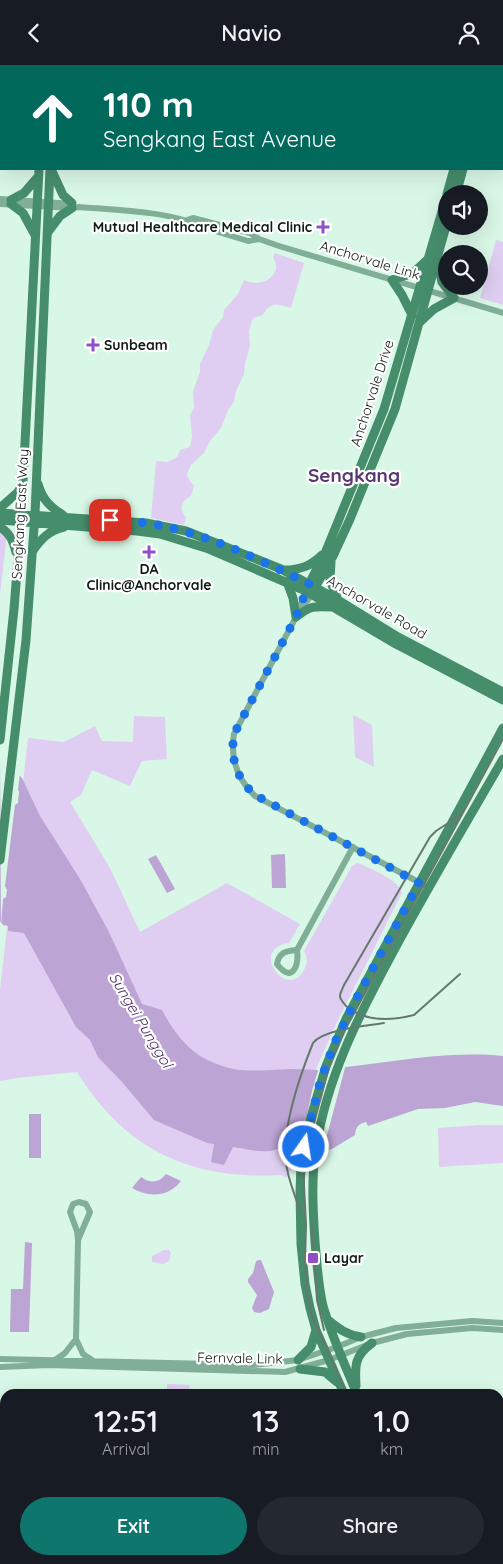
<!DOCTYPE html>
<html lang="en">
<head>
<meta charset="utf-8">
<style>
  body { margin:0; font-family:Quicksand,sans-serif; background:#242831; color:#f1f3f6; height:100vh; display:flex; flex-direction:column; font-size:19px; white-space:nowrap }
  * { box-sizing:border-box; margin:0 }
  p { font-size:16px; color:#9ea1a6 }
  .icon { flex:none; width:28px; height:28px; fill:none; stroke:currentColor; stroke-width:2; stroke-linecap:round; stroke-linejoin:round }
  .map { position:relative; flex:1; overflow:hidden }
  .side { position:absolute; left:0px; top:1324px; width:504px; height:176px; display:flex; flex-direction:column; background:#171b24; border-radius:15px 15px 0 0; box-shadow:0 5px 20px #0002 }
  .side>* { flex:none }
  .banner { position:absolute; left:0px; top:0px; width:504px; height:105px; box-shadow:0 5px 20px #0002; background:#00695c; color:#fff; overflow:hidden }
  .buttons { position:absolute; left:438px; top:120px; display:grid; gap:10px }
  .buttons a { display:grid; place-items:center; width:50px; height:50px; border-radius:50%; background:#171b24; box-shadow:0 5px 20px #0002; font-size:25px }
  .pin { position:absolute; display:grid; place-items:center; width:42px; height:42px; color:#fff; margin:-21px; border-radius:10px; box-shadow:0 2px 8px #0006 }
  .me { position:absolute; width:55px; margin:-28px; rotate:13deg; stroke-linejoin:round; filter:drop-shadow(0 0 4px #0008) }
  .turn { display:flex; align-items:center; gap:18px; height:105px; padding:0 20px; font-size:22px }
  .turn .icon { width:65px; height:65px; stroke-width:2.5 }
  .turn b { display:block; font-size:35px; line-height:42px }
  .eta { display:flex; justify-content:space-evenly; align-items:center; height:85px; text-align:center }
  .eta b { font-size:30px; font-weight:600; line-height:35px }
  .button { display:flex; gap:10px; margin-top:auto; padding:10px 20px }
  .button a { flex:1; height:58px; border-radius:30px; background:#0f766e; color:#fff; font-size:20px; font-weight:600; line-height:58px; text-align:center }
  .button a+a { background:#242831; color:#f1f3f6 }
  header { display:flex; justify-content:space-between; align-items:center; height:65px; padding:0 20px; background:#171b24; font-size:22px; font-weight:600 }
  .map>svg:first-child { display:block }
  .green { fill:#dfcef1 }
  .forest { fill:#bca4d4 }
  .pier { fill:#d9f7e6 }
  .lines { fill:none; stroke-linecap:round; stroke-linejoin:round }
  .street { stroke:#81ae96; stroke-width:6 }
  .secondary { stroke:#468d6c; stroke-width:9 }
  .rail { stroke:#65786e; stroke-width:2 }
  .route { stroke:#1a73e8; stroke-width:9; stroke-dasharray:0 16.2 }
  .poi-dot { fill:#9150c5; stroke:#fff; stroke-width:2 }
  .labels { text-anchor:middle; dominant-baseline:central; stroke-width:4.5; stroke-linejoin:round; paint-order:stroke }
  .poi-label { font-size:14px; font-weight:bold; fill:#101b15; stroke:#fff; text-anchor:start }
  .street-label { font-size:14px; fill:#101b15; stroke:#fff }
  .water-label { font-size:15px; font-style:italic; fill:#4b2c66; stroke:#fff }
  .district-label { font-size:19px; font-weight:bold; fill:#573872; stroke:#fff }
</style>
</head>
<body>
<header><svg class="icon" aria-label="back" viewBox="0 0 24 24"><path d="M15 5l-7 7 7 7"/></svg>Navio<svg class="icon" aria-label="person" viewBox="0 0 24 24"><circle cx="12" cy="8" r="4"/><path d="M4 21q1-7 8-7t8 7"/></svg></header>
<div class="map">
<svg width="503" height="1499" viewBox="0 0 503 1499">
  <rect width="100%" height="100%" fill="#d9f7e6"/>
  <path class="green" d="M496,175L503,177V240L480,233Z
    M275,188L304,198L291,243C279,239 269,236 263,250L253,253L249,266L250,281L245,298L244,309L236,326L234,337L228,345L221,363L210,376L204,388L191,400L187,409L189,415L194,421L191,431C181,436 179,443 186,453L184,460L151,453L156,396L168,397L177,392L180,385L190,382L192,372L190,350L194,343L193,326L200,307V299L209,280L213,265L223,252L224,245L238,229L244,215C248,217 252,218 256,218C270,217 282,206 273,193Z
    M0,467L7,468L0,530Z
    M353,650L372,660L374,702L355,692Z
    M134,651L165,652L167,694L142,696L130,721L92,705L81,730L70,737L110,803L140,867L227,818L300,859L289,878C248,883 287,937 304,905C308,898 307,892 304,886L352,801L357,798L361,799C374,806 398,814 402,828L339,953L319,997L312,1015L291,1105L286,1113L282,1110C191,1115 126,1086 77,1007L17,1013L0,1016V925L28,673L64,677L95,661L102,676L133,677Z
    M480,1060H503V1098L439,1102L438,1063Z
    M164,1185H169L171,1188L169,1196L163,1199L152,1197V1191Z
    M167,1319L190,1320L187,1329H167Z
    M503,1389V1451L499,1453V1391Z"/>
  <path class="forest" d="M0,692L22,713L40,751L80,814L109,867L142,939L162,945C171,962 183,980 200,991C235,1011 255,1005 292,1004C301,1004 310,1005 318,1005C380,1000 440,985 503,991V1041L475,1037L445,1043L418,1044L368,1061L366,1057C358,1059 356,1062 355,1070L332,1084L295,1091L289,1085L282,1081C271,1091 247,1084 233,1082L224,1100L211,1097L214,1079L207,1078L154,1055L122,1017L98,992L90,975L76,962L24,868L8,866V861L3,860L0,856Z
    M285,789L286,823H272L271,790Z
    M156,790L175,824L167,828L148,794Z
    M29,1049H41V1093H29Z
    M166,1109L181,1116C169,1132 148,1133 132,1123L141,1112C151,1119 159,1118 166,1109Z
    M25,1177L32,1178L29,1267H10L11,1224H23Z
    M259,1195H261L274,1227L269,1244L260,1248L254,1247L252,1243L257,1230L248,1217V1214L253,1208L256,1196Z"/>
  <path class="pier" d="M0,690L20,707L18,725L19,727L18,738L15,740L5,821L7,825L6,832L3,834L1,861Z
    M346,999L322,1089L298,1093L312,1026L319,1002Z"/>
  <g class="lines">
    <path class="street" d="M0,134L73,139
      M0,139L72,143L79,142C104,144 174,147 192,159L248,176L259,174
      M187,155L193,153L250,168L259,174L279,181L503,248
      M312,529L296,552L234,669C230,694 237,714 255,731L428,822
      M298,546L306,526
      M297,885L353,782
      M297,885C299,901 292,919 277,899C279,887 286,886 297,885Z
      M78,1175L90,1147L86,1139L79,1137L73,1139L70,1147L77,1166L78,1175L76,1274L83,1289L92,1295
      M0,1294L253,1300L298,1295L337,1282L361,1272L396,1263L472,1256L503,1258
      M55,1295L65,1288L76,1274
      M0,1302L49,1300L285,1307L329,1295L372,1278L407,1269L472,1263L503,1265"/>
    <path class="secondary" d="M56,1V0
      M69,1L70,0
      M484,1V0
      M493,1V0
      M52,106L63,130L72,138
      M447,129L454,104
      M456,129L463,104
      M11,135L24,128L37,113
      M11,139L23,148L35,170
      M48,167L60,151L72,143
      M412,250L402,230L392,215L413,208L427,195
      M420,257L434,244L454,233L442,217L438,197
      M38,419C42,434 50,442 63,450
      M0,443L18,427L22,420
      M0,448L146,458L186,466L281,504L338,535L398,572L503,627
      M0,455L137,466L160,469L209,484L306,526L396,579L503,635
      M0,462C10,468 13,476 16,487
      M32,487C40,475 49,465 64,462
      M331,497L330,515L338,535
      M284,505C300,505 311,501 322,490
      M287,517L293,533L296,552
      M307,523L326,486L384,344L446,133
      M313,526L333,491L350,454L395,344L446,161
      M296,552C310,541 313,541 331,542
      M0,675L14,544L21,456L39,104
      M0,795L26,575L35,449L50,104
      M328,1255C339,1264 347,1270 361,1272
      M298,1295L311,1282L316,1265
      M300,1304L325,1307L337,1317
      M356,1321C355,1301 354,1291 372,1278
      M344,1329L316,1265L310,1243L305,1219L301,1179L300,1127L301,1100L311,1052L326,1001L346,954L503,663
      M357,1329C345,1300 332,1272 323,1241C318,1220 317,1198 315,1177C313,1146 311,1114 316,1083C327,1012 359,950 393,887C428,822 466,758 503,694
      M0,1466L5,1482
      M9,1495L10,1499
      M420,1495L422,1499
      M432,1495L433,1499"/>
    <path class="rail" d="M460,909L414,950C391,956 365,957 346,941C344,938 340,935 340,931C340,928 343,923 344,920L430,772L436,766L462,749
      M301,1148C296,1134 290,1119 287,1104C279,1070 300,1010 313,978C323,964 367,961 384,958
      M312,1159L317,1235L324,1265
      M347,1329L313,1254L308,1236L305,1195L306,1160L303,1100L327,1009L339,976L503,674
      M415,1499V1495"/>
  </g>
  <g class="lines">
    <path class="route" d="M110,455C127,456 146,457 163,461C214,472 262,496 309,519L296,552L234,669C230,694 237,714 255,730L419,818L355,936L334,979L320,1017L304,1082"/>
  </g>
  <g class="poi-dot">
    <path d="M320.5 154.5h5v5h5v5h-5v5h-5v-5h-5v-5h5z"/>
    <path d="M90.5 272.5h5v5h5v5h-5v5h-5v-5h-5v-5h5z"/>
    <path d="M146.5 479.5h5v5h5v5h-5v5h-5v-5h-5v-5h5z"/>
    <rect x="307" y="1187" width="12" height="12" rx="2.5"/>
  </g>
  <g class="labels">
    <g class="poi-label">
      <text x="312" y="162" text-anchor="end">Mutual Healthcare Medical Clinic</text>
      <text x="104" y="280">Sunbeam</text>
      <text x="149" y="504" text-anchor="middle">DA<tspan x="149" dy="16">Clinic@Anchorvale</tspan></text>
      <text x="324" y="1193">Layar</text>
    </g>
    <g class="street-label">
      <text transform="translate(370 195) rotate(17)">Anchorvale Link</text>
      <text transform="translate(372 328) rotate(-72)">Anchorvale Drive</text>
      <text transform="translate(20 449) rotate(-87)">Sengkang East Way</text>
      <text transform="translate(377 542) rotate(30)">Anchorvale Road</text>
      <text transform="translate(240 1293) rotate(1)">Fernvale Link</text>
    </g>
    <g class="water-label">
      <text transform="translate(141 955) rotate(59)">Sungei Punggol</text>
    </g>
    <g class="district-label">
      <text x="354" y="410">Sengkang</text>
    </g>
  </g>
</svg>
<div class="buttons">
<a><svg class="icon" aria-label="sound" viewBox="0 0 24 24"><path d="M4 9h4l5-4v14l-5-4H4zM17 9q2 3 0 6"/></svg></a>
<a><svg class="icon" aria-label="search" viewBox="0 0 24 24"><circle cx="10" cy="10" r="6"/><path d="M15 15l6 6"/></svg></a>
</div>
<div class="pin" style="left:110px;top:455px;background:#d93025"><svg class="icon" aria-label="arrive" viewBox="0 0 24 24"><path d="M6 21V4h12l-3 4 3 4H6"/></svg></div>
<svg class="me" style="left:304px;top:1082px" viewBox="-20 -20 40 40"><circle r="17" fill="#1a73e8" stroke="#fff" stroke-width="3"/><path d="M0-11L8 9 0 5-8 9z" fill="#fff"/></svg>
<div class="banner">
<div class="turn"><svg class="icon" aria-label="ahead" viewBox="0 0 24 24"><path d="M12 20V5M6 11l6-6 6 6"/></svg><div><b>110 m</b>Sengkang East Avenue</div></div>
</div>
<section class="side">
<div class="eta">
<div><b>12:51</b><p>Arrival</p></div>
<div><b>13</b><p>min</p></div>
<div><b>1.0</b><p>km</p></div>
</div>
<div class="button"><a>Exit</a><a>Share</a></div>
</section>
</div>
</body>
</html>
